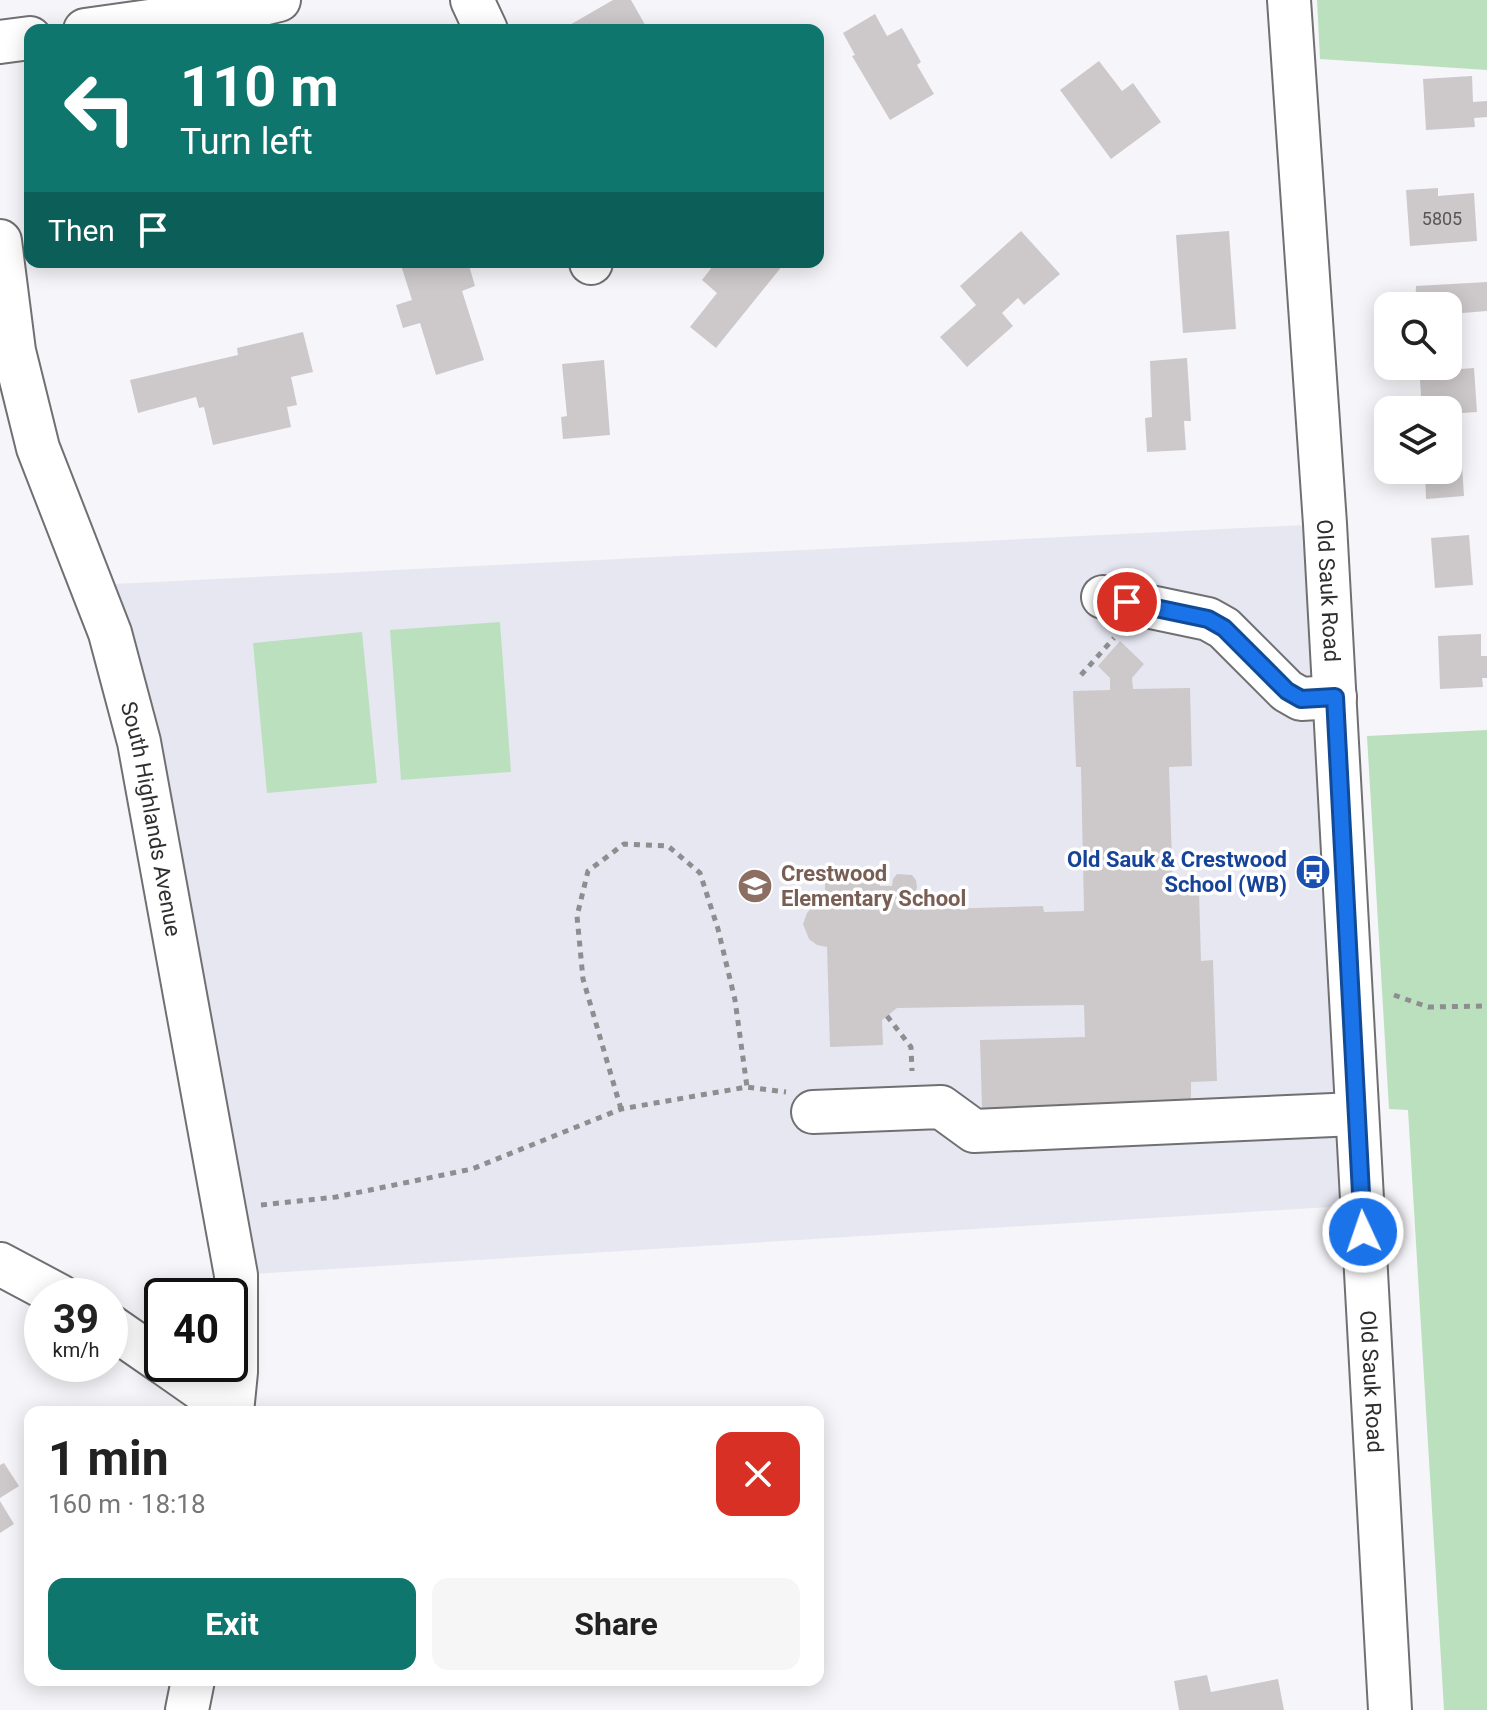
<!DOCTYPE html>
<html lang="en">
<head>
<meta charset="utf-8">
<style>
  body { margin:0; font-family:Roboto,sans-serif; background:#f6f6f6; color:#222; height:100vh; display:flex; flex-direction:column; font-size:30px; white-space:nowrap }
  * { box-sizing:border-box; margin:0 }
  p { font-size:26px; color:#767676 }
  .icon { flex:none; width:44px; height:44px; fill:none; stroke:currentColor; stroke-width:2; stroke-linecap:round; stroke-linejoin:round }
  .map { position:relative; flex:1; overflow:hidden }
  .details { position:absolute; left:24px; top:1406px; width:800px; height:280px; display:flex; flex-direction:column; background:#fff; border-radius:16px; box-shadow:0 4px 20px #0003 }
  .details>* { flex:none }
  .top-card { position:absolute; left:24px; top:24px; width:800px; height:244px; border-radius:16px; box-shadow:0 4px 20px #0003; background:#0f766e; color:#fff; overflow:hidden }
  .controls { position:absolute; left:1374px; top:292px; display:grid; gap:16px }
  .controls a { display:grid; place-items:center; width:88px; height:88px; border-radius:16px; background:#fff; box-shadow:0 4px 20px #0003; font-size:40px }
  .speed { position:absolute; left:24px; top:1278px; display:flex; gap:16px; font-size:40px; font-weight:700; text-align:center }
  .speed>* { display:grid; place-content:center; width:104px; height:104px; border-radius:50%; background:#fff; box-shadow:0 4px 20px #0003; line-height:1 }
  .speed small { font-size:20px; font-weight:400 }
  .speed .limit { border:4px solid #111; border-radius:12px; background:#fff; color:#111 }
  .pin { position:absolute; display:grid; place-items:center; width:68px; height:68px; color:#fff; margin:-34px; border:4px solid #fff; border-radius:50%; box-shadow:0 2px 8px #0007 }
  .me { position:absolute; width:88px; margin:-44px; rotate:357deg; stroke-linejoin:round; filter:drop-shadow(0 0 6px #0008) }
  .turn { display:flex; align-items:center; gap:28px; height:168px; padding:0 24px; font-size:36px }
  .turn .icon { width:104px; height:104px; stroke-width:2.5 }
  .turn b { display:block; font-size:56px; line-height:68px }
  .then { display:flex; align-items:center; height:76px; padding:0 24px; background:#0003; gap:16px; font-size:30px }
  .round { display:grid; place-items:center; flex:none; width:84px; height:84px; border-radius:16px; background:#f6f6f6 }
  .summary { display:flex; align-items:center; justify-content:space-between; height:136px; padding:0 24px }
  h1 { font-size:48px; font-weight:700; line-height:60px }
  .primary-button { display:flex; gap:16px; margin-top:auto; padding:16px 24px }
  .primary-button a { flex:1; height:92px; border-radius:16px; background:#0f766e; color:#fff; font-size:32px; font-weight:700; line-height:92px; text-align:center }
  .primary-button a+a { background:#f6f6f6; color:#222 }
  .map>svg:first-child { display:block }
  .built { fill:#e7e7f2 }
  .green { fill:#bbe0be }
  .building { fill:#cdc9cb }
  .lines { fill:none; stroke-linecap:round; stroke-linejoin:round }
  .minor-casing { stroke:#707073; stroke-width:46 }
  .path { stroke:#8e8e91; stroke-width:5; stroke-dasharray:6 6; stroke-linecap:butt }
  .minor { stroke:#fff; stroke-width:42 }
  .route-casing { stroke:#114b97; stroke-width:20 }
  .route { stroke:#1a73e8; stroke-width:14 }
  .labels { text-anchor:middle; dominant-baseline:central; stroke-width:7; stroke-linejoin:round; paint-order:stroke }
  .number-label { font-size:18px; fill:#565658 }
  .street-label { font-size:22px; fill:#2f2f31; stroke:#fff }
  .transit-label { font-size:22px; font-weight:bold; fill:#164399; stroke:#fff; text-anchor:end }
  .education-label { font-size:22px; font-weight:bold; fill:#785e54; stroke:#fff; text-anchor:start }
</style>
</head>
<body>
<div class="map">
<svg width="1487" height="1710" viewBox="0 0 1487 1710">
  <rect width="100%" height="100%" fill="#f6f5f9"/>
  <path class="built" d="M1325,524L1361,1205L236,1275L93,585Z"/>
  <path class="green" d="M1317,0H1487V70L1320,59Z
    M500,622L511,772L401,780L390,630Z
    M362,632L377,783L267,793L253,643Z
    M1487,730V1710H1444L1408,1110L1389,1109L1367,736Z"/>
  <path class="building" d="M613,0H631L648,30H561Z
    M875,14L887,36L902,28L921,62L917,65L934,94L890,120L852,56L855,55L843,33Z
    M1099,61L1122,91L1133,83L1161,122L1111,159L1060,90Z
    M1472,76L1473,102L1487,101V117L1474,118L1475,127L1426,130L1423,79Z
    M1438,188V196L1474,193L1477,241L1410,246L1406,190Z
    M1021,231L1060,274L1024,305L1018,298L1002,313L1013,326L967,367L940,337L976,305L960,286Z
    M1229,231L1236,329L1183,333L1176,235Z
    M400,262H468L475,286L462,291L484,360L436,375L420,323L403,328L396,305L412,300Z
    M716,262H779L783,265L716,348L690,327L717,293L702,280Z
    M1487,282V311L1462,313V325L1448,326V306H1415L1416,286Z
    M303,332L313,372L291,377L297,405L287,407L291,427L213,445L204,407L199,408L196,397L138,413L130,380L238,355L237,348Z
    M1187,358L1191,421H1184L1186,450L1147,452L1145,418L1152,417L1150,361Z
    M604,360L610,435L563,439L561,417L567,416L562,364Z
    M1460,362L1461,369L1474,368L1477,412L1448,414V410H1422L1419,366H1448V363Z
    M1461,449L1464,496L1426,499L1425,470H1448V450Z
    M1469,535L1473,585L1435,588L1431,538Z
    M1481,634V656H1487V678H1482L1483,687L1440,689L1438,636Z
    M1120,641L1144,664L1132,678L1133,689L1190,688L1192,766L1169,767L1173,893L1199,892L1201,961L1213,960L1217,1081L1191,1082V1102L982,1108L980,1040L1085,1037L1084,1005L897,1008L882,1020L883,1045L830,1047L827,947L817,945L809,939L803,924L807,913L814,905H825V875L880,874V886H892L893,879L897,874L912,875L916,880L917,888L913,895L907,899V910L1043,906L1044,912L1084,911L1081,767H1076L1073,691L1110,690V678L1098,666Z
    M4,1463L19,1486L0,1498V1465Z
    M0,1501L14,1524L0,1533Z
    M1207,1675L1211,1692L1278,1679L1284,1710H1179L1174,1681Z"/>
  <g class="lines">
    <defs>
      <g id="minor">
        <path d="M472,0L486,30"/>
        <path id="s1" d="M1289,0L1325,524L1390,1710"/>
        <path d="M85,30L250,7L279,0"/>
        <path d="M0,42L30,38"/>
        <path id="s2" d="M0,241L14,351L38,448L110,633L139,742L236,1275V1372L232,1412"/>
        <path d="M591,262V263"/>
        <path d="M1103,597L1208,619L1224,628L1287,691L1301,699L1335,697"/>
        <path d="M813,1112L941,1107L974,1131L1356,1114"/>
        <path d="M0,1264L60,1296"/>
        <path d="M110,1326L162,1362"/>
        <path d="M165,1364L232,1411"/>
        <path d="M187,1710L193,1680"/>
      </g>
    </defs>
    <use href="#minor" class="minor-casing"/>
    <path class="path" d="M1081,675L1114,638
      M1394,995L1428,1007L1487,1006
      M887,1016L911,1047L912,1071
      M621,1109L583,979L577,916L588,871L624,844L668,846L700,873L718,929L735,1000L747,1087
      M261,1205L336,1197L472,1169L621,1109L747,1087L786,1092"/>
    <use href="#minor" class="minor"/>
  </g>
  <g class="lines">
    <defs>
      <path id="route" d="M1127,602L1208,619L1224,628L1287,691L1301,699L1335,697L1363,1232"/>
    </defs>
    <use href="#route" class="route-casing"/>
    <use href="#route" class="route"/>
  </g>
  <defs>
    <symbol id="bus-disc" viewBox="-11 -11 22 22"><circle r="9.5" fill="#1a4fb4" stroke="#fff"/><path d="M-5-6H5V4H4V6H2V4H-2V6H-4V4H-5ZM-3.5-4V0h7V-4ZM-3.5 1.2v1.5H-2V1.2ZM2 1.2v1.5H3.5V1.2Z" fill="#fff"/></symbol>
    <symbol id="school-disc" viewBox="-11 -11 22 22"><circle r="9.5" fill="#8d6e63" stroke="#fff"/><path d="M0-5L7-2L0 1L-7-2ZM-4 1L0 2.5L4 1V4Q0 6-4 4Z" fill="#fff"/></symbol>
  </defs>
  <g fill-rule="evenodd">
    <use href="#bus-disc" x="1293" y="852" width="40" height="40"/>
    <use href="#school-disc" x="735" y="866" width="40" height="40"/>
  </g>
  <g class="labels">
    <g class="number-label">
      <text x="1442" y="218">5805</text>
    </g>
    <g class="street-label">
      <text stroke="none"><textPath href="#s1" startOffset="592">Old Sauk Road</textPath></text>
      <text stroke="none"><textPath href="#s2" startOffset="600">South Highlands Avenue</textPath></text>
      <text stroke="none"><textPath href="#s1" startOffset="1384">Old Sauk Road</textPath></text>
    </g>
    <g class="transit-label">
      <text x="1287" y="859">Old Sauk &amp; Crestwood<tspan x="1287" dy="25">School (WB)</tspan></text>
    </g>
    <g class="education-label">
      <text x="781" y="873">Crestwood<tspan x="781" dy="25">Elementary School</tspan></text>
    </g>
  </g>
</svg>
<div class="controls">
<a><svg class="icon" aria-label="search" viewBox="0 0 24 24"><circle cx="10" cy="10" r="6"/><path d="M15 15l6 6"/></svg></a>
<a><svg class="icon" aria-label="layers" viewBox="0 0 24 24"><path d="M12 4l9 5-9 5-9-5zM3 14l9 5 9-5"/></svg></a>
</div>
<div class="speed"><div>39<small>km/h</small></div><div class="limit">40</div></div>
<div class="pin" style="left:1127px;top:602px;background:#d93025"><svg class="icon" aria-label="arrive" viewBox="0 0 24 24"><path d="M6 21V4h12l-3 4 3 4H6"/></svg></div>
<svg class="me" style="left:1363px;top:1232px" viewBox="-20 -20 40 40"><circle r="17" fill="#1a73e8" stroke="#fff" stroke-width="3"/><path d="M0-11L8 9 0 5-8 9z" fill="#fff"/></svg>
<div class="top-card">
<div class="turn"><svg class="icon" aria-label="left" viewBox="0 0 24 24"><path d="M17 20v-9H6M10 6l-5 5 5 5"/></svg><div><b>110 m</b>Turn left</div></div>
<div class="then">Then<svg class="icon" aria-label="arrive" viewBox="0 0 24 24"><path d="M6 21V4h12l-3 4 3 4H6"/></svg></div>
</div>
<section class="details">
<div class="summary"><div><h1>1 min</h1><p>160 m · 18:18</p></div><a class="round" style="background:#d93025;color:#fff"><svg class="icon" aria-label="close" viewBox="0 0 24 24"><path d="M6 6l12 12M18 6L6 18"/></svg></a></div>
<div class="primary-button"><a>Exit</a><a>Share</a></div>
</section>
</div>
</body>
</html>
